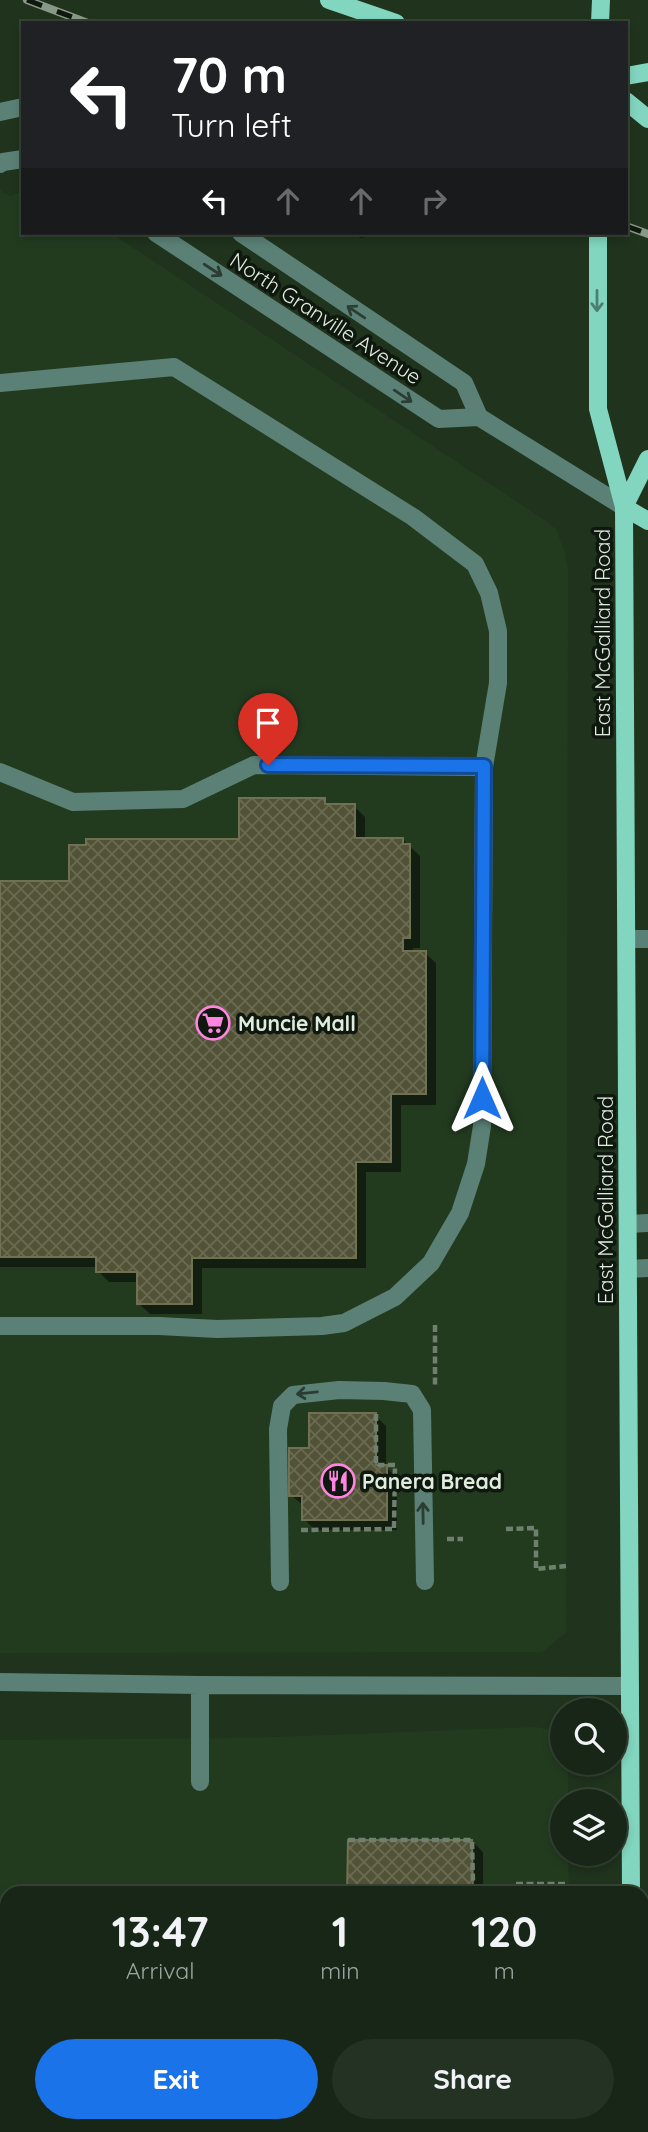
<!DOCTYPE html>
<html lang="en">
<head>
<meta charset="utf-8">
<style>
  body { margin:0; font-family:Quicksand,sans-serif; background:#243223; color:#f1f3f6; height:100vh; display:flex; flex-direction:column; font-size:26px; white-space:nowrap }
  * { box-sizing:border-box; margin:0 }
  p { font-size:23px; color:#9ea5a1 }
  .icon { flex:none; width:38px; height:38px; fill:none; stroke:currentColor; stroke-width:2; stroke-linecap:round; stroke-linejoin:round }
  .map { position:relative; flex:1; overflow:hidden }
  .details { position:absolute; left:0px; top:1886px; width:649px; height:247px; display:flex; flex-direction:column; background:#172616; border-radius:21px 21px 0 0; box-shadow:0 4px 10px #0003,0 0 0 2px #364335 }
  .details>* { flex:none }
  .guide { position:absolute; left:21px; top:21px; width:607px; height:214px; border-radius:0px; box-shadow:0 4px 10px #0003,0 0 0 2px #364335; background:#202124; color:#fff; overflow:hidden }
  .fabs { position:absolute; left:550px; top:1698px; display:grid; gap:14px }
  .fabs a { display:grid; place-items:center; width:77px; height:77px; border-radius:50%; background:#172616; box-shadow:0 4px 10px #0003,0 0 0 2px #364335; font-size:35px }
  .pin { position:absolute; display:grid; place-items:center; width:60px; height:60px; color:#fff; margin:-72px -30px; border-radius:50% 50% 50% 0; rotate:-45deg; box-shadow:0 0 7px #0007 }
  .pin .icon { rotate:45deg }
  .me { position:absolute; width:77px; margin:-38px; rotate:0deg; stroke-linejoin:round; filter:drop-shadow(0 0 5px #0008) }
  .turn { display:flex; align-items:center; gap:24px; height:147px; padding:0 35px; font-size:32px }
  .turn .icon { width:91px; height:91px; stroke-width:2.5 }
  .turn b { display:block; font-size:49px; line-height:60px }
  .lanes { display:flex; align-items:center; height:66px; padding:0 35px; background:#0003; justify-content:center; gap:35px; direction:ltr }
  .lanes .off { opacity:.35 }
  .eta { display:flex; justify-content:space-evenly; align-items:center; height:119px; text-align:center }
  .eta b { font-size:42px; font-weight:700; line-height:49px }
  .cta { display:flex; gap:14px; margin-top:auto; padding:14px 35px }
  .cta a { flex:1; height:80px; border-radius:42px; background:#1a73e8; color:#fff; font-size:28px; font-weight:700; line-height:80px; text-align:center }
  .cta a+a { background:#243223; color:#f1f3f6 }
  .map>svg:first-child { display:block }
  .built { fill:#223b1f }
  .shadow { fill:#0007 }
  .building { fill:url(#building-cross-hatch); stroke:#707152; stroke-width:2 }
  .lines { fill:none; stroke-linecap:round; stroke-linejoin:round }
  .path { stroke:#70806e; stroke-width:4.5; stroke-dasharray:7 3.5; stroke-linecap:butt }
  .minor { stroke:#5b8176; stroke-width:18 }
  .major { stroke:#82d5be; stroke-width:18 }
  .rail-casing { stroke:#899987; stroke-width:8 }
  .rail { stroke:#0f180e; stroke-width:5; stroke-dasharray:16; stroke-linecap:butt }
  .oneway { stroke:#2a3d32 }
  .oneway2 { stroke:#4e806f }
  .route-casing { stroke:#114b97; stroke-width:18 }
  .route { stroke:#1a73e8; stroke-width:12 }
  .labels { text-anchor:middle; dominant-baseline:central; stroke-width:7; stroke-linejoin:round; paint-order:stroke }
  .street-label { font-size:21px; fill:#e0ecde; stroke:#0f180e }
  .poi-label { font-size:21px; font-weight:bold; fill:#e0ecde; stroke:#0f180e; text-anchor:start }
</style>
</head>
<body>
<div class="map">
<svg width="648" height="2132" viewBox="0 0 648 2132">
  <defs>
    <pattern id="building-cross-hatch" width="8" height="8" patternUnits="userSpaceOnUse" patternTransform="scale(1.75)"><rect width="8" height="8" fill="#525237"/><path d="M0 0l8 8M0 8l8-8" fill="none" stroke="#6b6b54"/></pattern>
  </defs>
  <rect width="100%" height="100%" fill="#1f331d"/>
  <path class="built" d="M0,190L10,196L23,191V233H111L540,517L556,529L564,549L568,570L566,1633L542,1652L0,1653Z
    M535,1727L562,1731V1762H568V1801H562V1853H568L569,1893L7,1894V2126H570L571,2132H0V1740L250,1738Z"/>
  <path class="shadow" d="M355,233H395L360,238Z
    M324,800L330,806H354L365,817V840H403L420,856V948H413V953H425L436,963V1105H401V1172H366V1268H202V1314H150L139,1304V1282H109L98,1271V1267H0V883H70L240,841Z
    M375,1415L386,1426V1467L397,1478V1530H315L304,1519V1506L291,1495L311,1450Z
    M472,1841L483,1852V1894H349Z
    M7,1974V2126H10V2132H0V1975Z
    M90,2126H194V2132H90Z"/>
  <path class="building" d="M239,798H325V804H355V838H403V844H410V938H403V951H426V1094H391V1162H356V1258H192V1304H137V1272H96V1257H0V881H69V845H86V839H239Z
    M309,1413H376V1465H387V1520H302V1496H289V1448H309Z
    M348,1840H472L473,1894H347Z
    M5,1972L7,2093H0V2126V1973Z
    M88,2126H183V2132H88Z"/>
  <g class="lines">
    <path class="path" d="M435,1325V1385
      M376,1414V1465H395L394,1529
      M506,1529L536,1528V1569L566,1566
      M301,1530L394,1529
      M447,1539H463
      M348,1840H472L473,1884
      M516,1884H568"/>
    <path class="minor" d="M0,112L23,107
      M0,164L3,162L23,159
      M156,233L439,419L479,417
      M241,233L464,383L479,417L624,507
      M0,383L174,367L413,517L475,564L489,593L498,631V683L484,767L482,1126L476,1164L460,1213L431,1263L395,1297L344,1323L322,1326L217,1329L159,1326H0
      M0,772L73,802L183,799L254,765L484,767
      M627,939H648
      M628,1224L648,1223
      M628,1269L648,1268
      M280,1582L278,1429L282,1406L293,1395L339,1390L384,1391L412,1394L422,1410L425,1581
      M0,1682L200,1685L630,1686
      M200,1685V1782"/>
    <path class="major" d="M329,0L396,23
      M600,23L601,0
      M626,76L648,72
      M626,101L648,119
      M598,233V409L624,507L631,1894
      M624,507L648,459
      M624,507L648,521
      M633,2126V2132"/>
    <defs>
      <path id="rail" d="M27,0L88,23
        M626,226L648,234"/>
    </defs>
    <use href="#rail" class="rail-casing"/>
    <use href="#rail" class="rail"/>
  </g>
  <defs><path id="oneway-shaft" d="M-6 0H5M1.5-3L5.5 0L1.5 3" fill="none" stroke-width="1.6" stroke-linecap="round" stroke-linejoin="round" transform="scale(1.75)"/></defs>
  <g class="oneway">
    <use href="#oneway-shaft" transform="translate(213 270) rotate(33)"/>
    <use href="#oneway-shaft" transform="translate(356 312) rotate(-146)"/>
    <use href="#oneway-shaft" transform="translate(403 396) rotate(34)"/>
    <use href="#oneway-shaft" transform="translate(307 1393) rotate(174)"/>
    <use href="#oneway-shaft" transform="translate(423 1513) rotate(-91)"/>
  </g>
  <use class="oneway2" href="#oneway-shaft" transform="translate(597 301) rotate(90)"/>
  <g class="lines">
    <defs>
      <path id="route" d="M268,765L484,766L482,1098"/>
    </defs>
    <use href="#route" class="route-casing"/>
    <use href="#route" class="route"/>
  </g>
  <defs>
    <symbol id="supermarket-ring" viewBox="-11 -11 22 22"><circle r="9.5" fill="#0f180e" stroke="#fe85e0" stroke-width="1.5"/><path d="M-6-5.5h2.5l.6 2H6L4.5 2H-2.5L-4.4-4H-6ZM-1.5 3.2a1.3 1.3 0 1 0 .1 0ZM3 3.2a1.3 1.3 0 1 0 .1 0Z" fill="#fe85e0"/></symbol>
    <symbol id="restaurant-ring" viewBox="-11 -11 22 22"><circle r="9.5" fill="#0f180e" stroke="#fe85e0" stroke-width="1.5"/><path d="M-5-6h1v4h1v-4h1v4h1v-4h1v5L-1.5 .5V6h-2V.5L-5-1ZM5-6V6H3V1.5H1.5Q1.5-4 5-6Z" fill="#fe85e0"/></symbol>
  </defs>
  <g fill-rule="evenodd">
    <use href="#supermarket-ring" x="194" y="1004" width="38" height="38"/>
    <use href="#restaurant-ring" x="319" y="1462" width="38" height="38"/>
  </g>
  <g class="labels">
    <g class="street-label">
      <text transform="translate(326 318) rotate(33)">North Granville Avenue</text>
      <text transform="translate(602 633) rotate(-90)">East McGalliard Road</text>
      <text transform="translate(605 1200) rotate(-90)">East McGalliard Road</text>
    </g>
    <g class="poi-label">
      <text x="238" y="1023">Muncie Mall</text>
      <text x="362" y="1481">Panera Bread</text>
    </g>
  </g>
</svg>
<div class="fabs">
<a><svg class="icon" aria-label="search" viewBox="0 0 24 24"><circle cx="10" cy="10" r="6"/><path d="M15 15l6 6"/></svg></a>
<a><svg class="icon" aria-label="layers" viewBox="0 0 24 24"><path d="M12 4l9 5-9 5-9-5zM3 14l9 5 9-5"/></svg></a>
</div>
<div class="pin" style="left:268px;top:765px;background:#d93025"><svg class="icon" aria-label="arrive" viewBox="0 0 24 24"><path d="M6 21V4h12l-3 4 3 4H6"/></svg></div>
<svg class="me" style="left:482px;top:1098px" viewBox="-20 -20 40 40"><path d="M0-17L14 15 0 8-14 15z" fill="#1a73e8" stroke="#fff" stroke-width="4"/></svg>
<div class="guide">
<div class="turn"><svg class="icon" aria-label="left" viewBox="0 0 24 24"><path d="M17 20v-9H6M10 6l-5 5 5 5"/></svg><div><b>70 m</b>Turn left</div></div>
<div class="lanes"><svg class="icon" aria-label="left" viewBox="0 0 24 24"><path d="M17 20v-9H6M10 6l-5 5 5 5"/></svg><svg class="icon off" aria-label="ahead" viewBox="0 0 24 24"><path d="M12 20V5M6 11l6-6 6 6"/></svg><svg class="icon off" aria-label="ahead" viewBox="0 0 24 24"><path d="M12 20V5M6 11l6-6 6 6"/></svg><svg class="icon off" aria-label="right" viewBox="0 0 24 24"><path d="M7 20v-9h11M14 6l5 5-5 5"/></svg></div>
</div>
<section class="details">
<div class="eta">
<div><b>13:47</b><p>Arrival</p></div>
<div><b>1</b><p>min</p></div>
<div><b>120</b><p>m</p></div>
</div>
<div class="cta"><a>Exit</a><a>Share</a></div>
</section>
</div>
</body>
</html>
